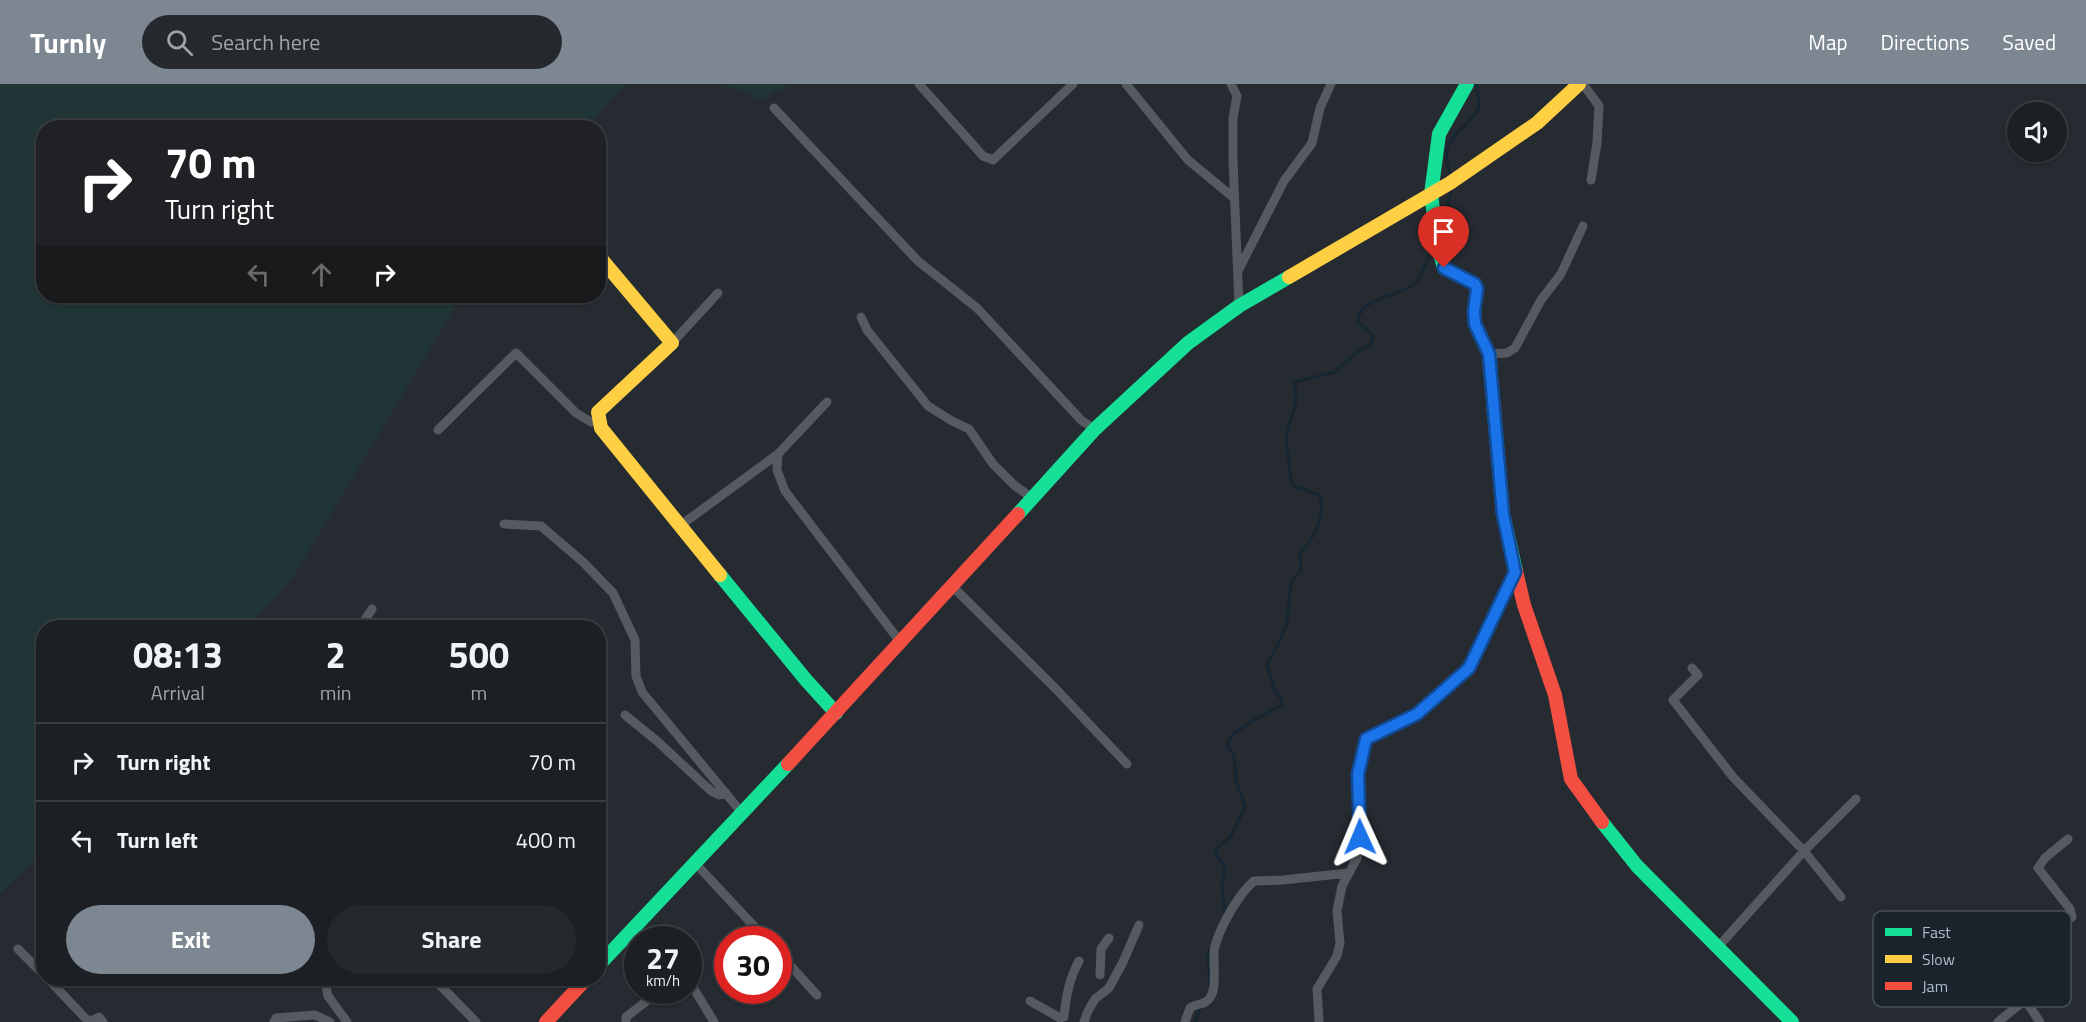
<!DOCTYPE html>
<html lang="en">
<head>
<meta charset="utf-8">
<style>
  body { margin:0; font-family:"Titillium Web",sans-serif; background:#25282d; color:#f1f3f6; height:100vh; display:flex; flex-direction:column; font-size:22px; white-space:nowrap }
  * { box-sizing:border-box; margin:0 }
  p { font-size:20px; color:#a0a3a7 }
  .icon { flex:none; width:33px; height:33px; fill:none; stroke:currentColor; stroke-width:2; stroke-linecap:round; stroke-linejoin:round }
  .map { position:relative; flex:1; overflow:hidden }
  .drawer { position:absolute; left:36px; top:536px; width:570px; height:366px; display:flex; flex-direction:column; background:#1c2025; border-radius:24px; box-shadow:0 2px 4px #0004,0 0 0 2px #3a3e42 }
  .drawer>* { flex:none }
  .guide { position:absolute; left:36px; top:36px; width:570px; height:183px; border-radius:24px; box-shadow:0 2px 4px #0004,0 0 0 2px #3a3e42; background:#202124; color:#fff; overflow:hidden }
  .fabs { position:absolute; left:2007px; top:18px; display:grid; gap:12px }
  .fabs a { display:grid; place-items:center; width:60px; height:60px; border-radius:50%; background:#1c2025; box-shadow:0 2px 4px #0004,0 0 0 2px #3a3e42; font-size:30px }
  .speed { position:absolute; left:624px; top:842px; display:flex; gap:12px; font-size:30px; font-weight:700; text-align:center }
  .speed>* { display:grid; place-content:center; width:78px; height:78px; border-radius:50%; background:#1c2025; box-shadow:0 2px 4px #0004,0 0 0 2px #3a3e42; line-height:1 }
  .speed small { font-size:15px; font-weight:400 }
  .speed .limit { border:9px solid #d22; background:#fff; color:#111 }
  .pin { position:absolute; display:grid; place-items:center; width:51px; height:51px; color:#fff; margin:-62px -26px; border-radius:50% 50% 50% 0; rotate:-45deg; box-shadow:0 0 6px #0007 }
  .pin .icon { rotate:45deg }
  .me { position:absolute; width:66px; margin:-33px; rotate:359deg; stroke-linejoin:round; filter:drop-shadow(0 0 4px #0008) }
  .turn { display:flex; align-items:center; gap:21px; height:126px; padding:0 30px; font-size:27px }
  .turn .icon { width:78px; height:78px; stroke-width:2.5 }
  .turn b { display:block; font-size:42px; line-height:51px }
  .lanes { display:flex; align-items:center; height:57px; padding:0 30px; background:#0003; justify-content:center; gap:30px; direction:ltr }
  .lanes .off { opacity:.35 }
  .eta { display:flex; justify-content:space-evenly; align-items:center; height:102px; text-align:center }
  .eta b { font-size:36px; font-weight:700; line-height:42px }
  .cta { display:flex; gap:12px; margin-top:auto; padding:12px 30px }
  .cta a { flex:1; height:69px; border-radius:36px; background:#7d8791; color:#fff; font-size:24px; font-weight:700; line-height:69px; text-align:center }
  .cta a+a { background:#25282d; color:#f1f3f6 }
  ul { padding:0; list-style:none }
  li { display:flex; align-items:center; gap:18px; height:78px; padding:0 30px; border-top:2px solid #3a3e42 }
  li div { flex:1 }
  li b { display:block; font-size:22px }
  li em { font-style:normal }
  header { display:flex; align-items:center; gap:36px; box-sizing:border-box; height:84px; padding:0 30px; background:#7d8791; color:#fff }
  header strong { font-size:28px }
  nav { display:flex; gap:33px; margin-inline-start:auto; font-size:21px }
  .search { width:420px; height:54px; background:#25282d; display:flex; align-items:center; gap:15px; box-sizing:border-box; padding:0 21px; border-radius:33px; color:#a0a3a7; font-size:22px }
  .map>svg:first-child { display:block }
  .green { fill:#223536 }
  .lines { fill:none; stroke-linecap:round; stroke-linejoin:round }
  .stream { stroke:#162633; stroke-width:3 }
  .street { stroke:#545a60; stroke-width:9 }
  .fast { stroke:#16e098; stroke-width:14 }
  .slow { stroke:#ffcf43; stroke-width:14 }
  .jam { stroke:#f24e42; stroke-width:14 }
  .route-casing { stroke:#114b97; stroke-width:15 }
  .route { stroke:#1a73e8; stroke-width:10 }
  .key { fill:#19232b; stroke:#455059; stroke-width:1.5 }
  .key-label { font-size:16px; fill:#adb9c4 }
</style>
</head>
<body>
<header>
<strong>Turnly</strong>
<div class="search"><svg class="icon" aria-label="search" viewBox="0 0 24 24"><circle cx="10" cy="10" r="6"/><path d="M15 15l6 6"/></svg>Search here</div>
<nav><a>Map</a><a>Directions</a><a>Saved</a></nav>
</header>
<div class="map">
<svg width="2086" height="938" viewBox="0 0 2086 938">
  <rect width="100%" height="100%" fill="#252b31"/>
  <path class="green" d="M0,0H626L586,43L44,44V212H462L294,492L249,543H44L43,769L0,809Z
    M722,0H789L763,16Z"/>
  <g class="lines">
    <path class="stream" d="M1451,92C1436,51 1460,55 1477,27C1482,18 1476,9 1477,0
      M1441,142L1451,109
      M1225,829L1222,802L1225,782L1216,771V766L1222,759L1230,754L1245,723C1243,713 1237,704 1236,694C1234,681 1238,672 1227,663L1231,652L1250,638L1282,621L1281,615L1274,604L1267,581C1273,570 1282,553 1286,541C1291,526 1285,495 1301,487L1300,469C1314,454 1326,432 1320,411L1294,402L1291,397L1286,353L1296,318L1295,298L1335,288L1357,268L1372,259L1373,252L1358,238C1357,214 1401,212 1414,200C1423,191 1428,173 1433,161
      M1210,903L1208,871L1210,865
      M1195,938L1202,922"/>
    <path class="street" d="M919,0L983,72L993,76L1073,0
      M1126,0L1188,76L1234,114
      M1231,0L1237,12L1233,34V76L1239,222
      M1583,0L1599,22L1597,59L1591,96
      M774,24L918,177L977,224L1082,337L1095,345
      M1238,187L1284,97L1312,59L1320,24L1331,0
      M861,233L867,246L928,322L952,337L969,345L993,380L1014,401L1032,414
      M672,259L718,209
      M1489,270L1507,269L1515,264L1541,216L1561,190L1583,142
      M438,346L516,269L576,329L591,338L600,335
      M778,370L777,386L785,407L901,559
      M504,440L541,442L583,478L613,509L635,556L636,592L642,608L742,729
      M681,441L778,370L827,318
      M952,502L1055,604L1127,680
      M360,543L372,525
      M1692,584L1698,591L1673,616L1733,693L1804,767L1841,813
      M625,631L657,657L711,707L719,711L726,709
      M695,779L766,855
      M1718,863L1804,767L1856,715
      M18,865L44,891
      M778,868L817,911
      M1100,891L1101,865L1109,854
      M47,894L89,938L99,933L103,938
      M321,894L325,898L328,912L347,938
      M433,894L476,938
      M688,895L714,938
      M2025,916L2013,882L2018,874L2072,833L2070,825L2038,784L2045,774L2068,755
      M1030,917L1060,934L1064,933C1066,913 1069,895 1079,877
      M274,938L276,934L315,931L330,938
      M626,938V933L661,906
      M1084,938L1088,927L1095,915L1109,904L1123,878L1139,841
      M1185,938L1190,924C1195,920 1202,921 1207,917C1220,907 1211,876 1215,862C1221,841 1238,811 1254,797L1283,796L1348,789
      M1319,938L1317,905L1337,872L1340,859L1337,827L1342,802L1357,774L1360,753L1358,690L1366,655L1417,630L1469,584L1515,488
      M1998,938L2025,916L2040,938"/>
    <path class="fast" d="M1467,0L1439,50L1431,110L1438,163L1444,184L1475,200L1477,205L1474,228L1475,240L1489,270L1503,430L1516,487
      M1018,430L1095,345L1188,259L1239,222L1289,193
      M720,491L806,596L836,629
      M1602,738L1637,782L1792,938
      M598,882L788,680"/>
    <path class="slow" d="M598,171L672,259L598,328L601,344L720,491
      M1289,193L1450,99L1537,39L1579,0"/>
    <path class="jam" d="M1516,487L1524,521L1555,611L1571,695L1602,738
      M788,680L1018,430
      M546,938L587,894"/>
  </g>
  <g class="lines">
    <defs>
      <path id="route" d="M1360,753L1358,690L1366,655L1417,630L1469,584L1515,488L1503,430L1489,270L1475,240L1474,228L1477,205L1475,200L1444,184"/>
    </defs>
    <use href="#route" class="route-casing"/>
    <use href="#route" class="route"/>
  </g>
  <rect x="1873" y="827" width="198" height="96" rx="9" class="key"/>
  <rect x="1885" y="844" width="27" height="8" fill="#16e098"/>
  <rect x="1885" y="871" width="27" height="8" fill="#ffcf43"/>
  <rect x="1885" y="898" width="27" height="8" fill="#f24e42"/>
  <g class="key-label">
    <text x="1922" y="854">Fast</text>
    <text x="1922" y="881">Slow</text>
    <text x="1922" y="908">Jam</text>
  </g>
</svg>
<div class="fabs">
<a><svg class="icon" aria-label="sound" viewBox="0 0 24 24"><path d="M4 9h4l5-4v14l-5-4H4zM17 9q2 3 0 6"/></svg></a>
</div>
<div class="speed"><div>27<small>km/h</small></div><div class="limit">30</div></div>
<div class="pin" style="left:1444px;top:184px;background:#d93025"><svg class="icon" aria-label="arrive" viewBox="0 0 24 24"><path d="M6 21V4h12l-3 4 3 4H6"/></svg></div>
<svg class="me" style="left:1360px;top:753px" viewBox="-20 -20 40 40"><path d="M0-17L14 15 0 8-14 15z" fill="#1a73e8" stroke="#fff" stroke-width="4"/></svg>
<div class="guide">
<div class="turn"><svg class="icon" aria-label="right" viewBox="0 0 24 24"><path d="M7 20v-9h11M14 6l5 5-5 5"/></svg><div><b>70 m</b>Turn right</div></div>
<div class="lanes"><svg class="icon off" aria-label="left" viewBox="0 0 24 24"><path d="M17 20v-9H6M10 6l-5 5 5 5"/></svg><svg class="icon off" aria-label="ahead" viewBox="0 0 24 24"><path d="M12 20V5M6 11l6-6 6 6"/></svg><svg class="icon" aria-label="right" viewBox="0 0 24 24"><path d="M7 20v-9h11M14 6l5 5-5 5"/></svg></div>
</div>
<section class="drawer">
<div class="eta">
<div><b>08:13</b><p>Arrival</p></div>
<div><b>2</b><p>min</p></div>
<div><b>500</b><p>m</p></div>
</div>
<ul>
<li><svg class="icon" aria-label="right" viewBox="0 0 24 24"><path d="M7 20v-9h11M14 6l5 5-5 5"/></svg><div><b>Turn right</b></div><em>70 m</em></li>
<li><svg class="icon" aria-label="left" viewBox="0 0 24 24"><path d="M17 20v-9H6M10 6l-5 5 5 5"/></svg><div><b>Turn left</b></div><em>400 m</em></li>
</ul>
<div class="cta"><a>Exit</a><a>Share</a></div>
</section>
</div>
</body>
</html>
